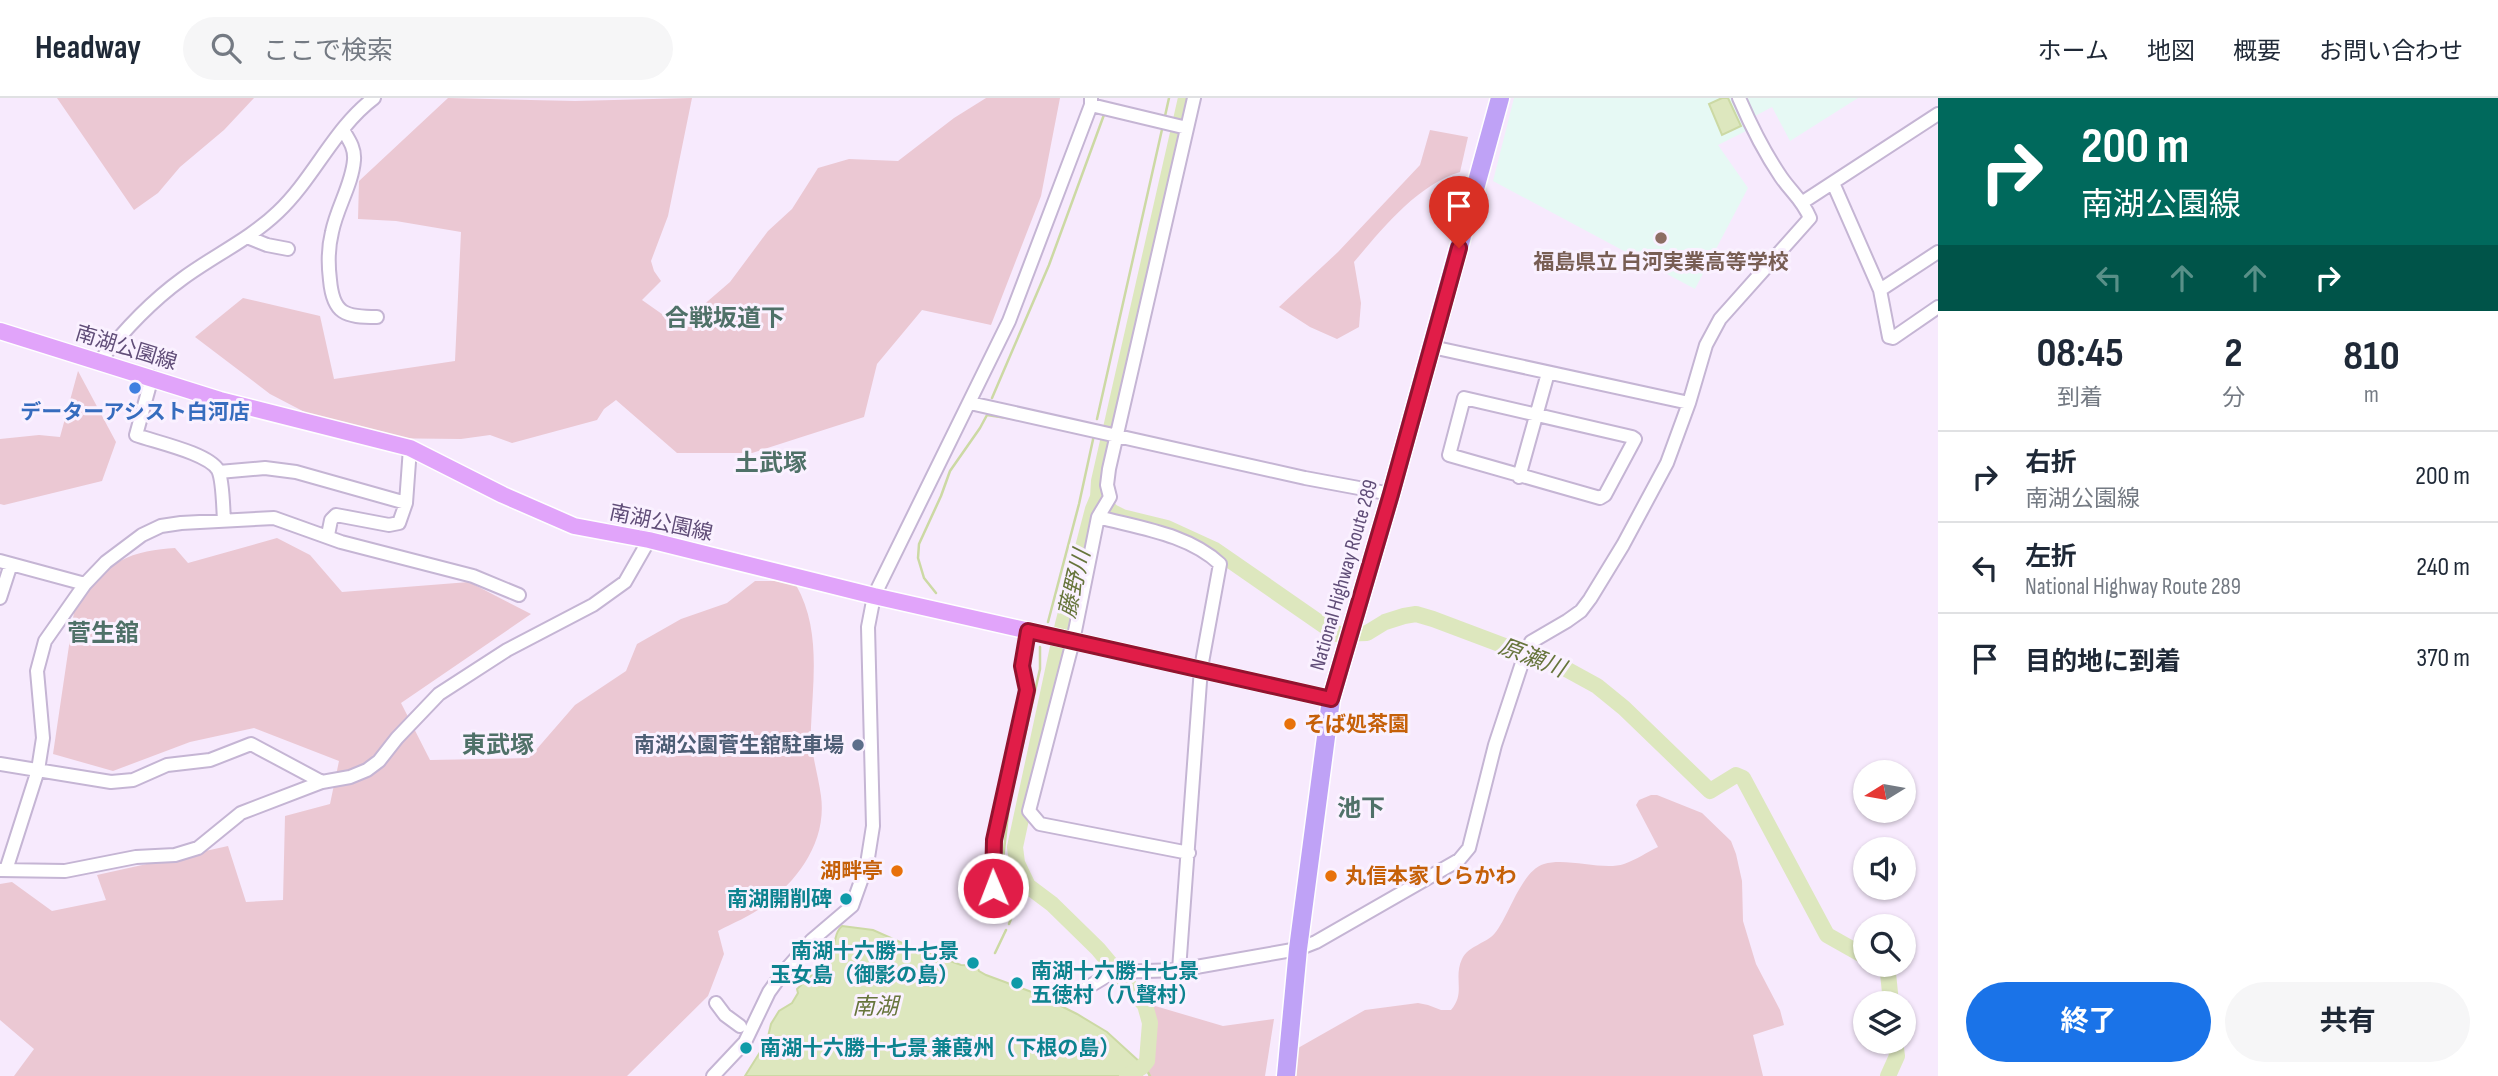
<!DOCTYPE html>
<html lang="ja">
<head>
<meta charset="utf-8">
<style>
  body { margin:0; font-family:"Sofia Sans Condensed","Noto Sans JP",sans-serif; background:#f6f6f7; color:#1f2937; height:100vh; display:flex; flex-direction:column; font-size:26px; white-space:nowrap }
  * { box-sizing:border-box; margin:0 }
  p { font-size:23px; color:#747a83 }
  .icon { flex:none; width:38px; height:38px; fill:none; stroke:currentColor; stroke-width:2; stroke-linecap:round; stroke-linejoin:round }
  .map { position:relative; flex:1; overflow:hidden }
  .details { display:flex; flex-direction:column; background:#fff; width:560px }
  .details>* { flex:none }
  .banner { background:#00695c; color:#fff; overflow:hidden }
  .needle { width:46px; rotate:259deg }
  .controls { position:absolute; left:1853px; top:662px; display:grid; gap:14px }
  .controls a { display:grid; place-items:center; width:63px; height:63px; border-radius:50%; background:#fff; box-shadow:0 2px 5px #0004; font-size:35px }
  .pin { position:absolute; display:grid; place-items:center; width:60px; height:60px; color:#fff; margin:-72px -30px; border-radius:50% 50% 50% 0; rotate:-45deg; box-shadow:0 0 7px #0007 }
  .pin .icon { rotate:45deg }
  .me { position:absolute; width:77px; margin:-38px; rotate:359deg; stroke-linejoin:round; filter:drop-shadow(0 0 5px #0008) }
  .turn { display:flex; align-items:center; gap:24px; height:147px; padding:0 28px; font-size:32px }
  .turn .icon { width:91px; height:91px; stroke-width:2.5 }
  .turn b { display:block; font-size:49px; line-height:60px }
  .lanes { display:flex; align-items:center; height:66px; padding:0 28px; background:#0003; justify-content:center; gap:35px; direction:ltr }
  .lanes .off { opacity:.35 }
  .eta { display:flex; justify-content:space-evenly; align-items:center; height:119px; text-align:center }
  .eta b { font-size:42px; font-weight:700; line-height:49px }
  .primary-button { display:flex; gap:14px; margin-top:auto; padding:14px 28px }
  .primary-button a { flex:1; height:80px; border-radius:42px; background:#1a73e8; color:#fff; font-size:28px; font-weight:700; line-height:80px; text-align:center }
  .primary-button a+a { background:#f6f6f7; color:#1f2937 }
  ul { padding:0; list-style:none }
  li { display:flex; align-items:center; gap:21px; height:91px; padding:0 28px; border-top:2px solid #e0e1e3 }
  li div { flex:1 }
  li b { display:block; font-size:26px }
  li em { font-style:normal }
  header { display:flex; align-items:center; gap:42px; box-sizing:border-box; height:98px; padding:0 35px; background:#fff; border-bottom:2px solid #e0e1e3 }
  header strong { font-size:33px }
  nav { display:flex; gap:38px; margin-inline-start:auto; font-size:24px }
  .search { width:490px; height:63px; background:#f6f6f7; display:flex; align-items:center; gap:18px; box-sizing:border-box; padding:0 24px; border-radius:38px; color:#747a83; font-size:26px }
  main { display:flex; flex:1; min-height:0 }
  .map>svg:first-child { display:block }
  .education { fill:#e6f9f4 }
  .green { fill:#ebc8d3 }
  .water { fill:#dde7be; stroke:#ccd9a4; stroke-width:2 }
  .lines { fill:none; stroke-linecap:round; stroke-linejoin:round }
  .stream { stroke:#ccd9a4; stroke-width:2.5 }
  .river { stroke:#dde7be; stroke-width:16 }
  .minor-casing { stroke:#c5b5d4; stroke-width:16 }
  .major-casing { stroke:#fff; stroke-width:19 }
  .highway-casing { stroke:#fff; stroke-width:21 }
  .minor { stroke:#fff; stroke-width:12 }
  .major { stroke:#e1a4fa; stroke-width:16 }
  .highway { stroke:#bfa2f6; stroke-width:18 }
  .route-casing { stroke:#92132f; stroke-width:18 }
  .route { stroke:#e11d48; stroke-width:12 }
  .education-dot { fill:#8d6e63; stroke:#faf1ff; stroke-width:2.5 }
  .shop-dot { fill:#3f7fe0; stroke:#faf1ff; stroke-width:2.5 }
  .food-dot { fill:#e8710a; stroke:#faf1ff; stroke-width:2.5 }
  .service-dot { fill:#5c6f8a; stroke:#faf1ff; stroke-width:2.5 }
  .culture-dot { fill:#0f9aa8; stroke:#faf1ff; stroke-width:2.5 }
  .labels { text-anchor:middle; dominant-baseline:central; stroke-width:6; stroke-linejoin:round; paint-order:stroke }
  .education-label { font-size:21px; font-weight:bold; fill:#785e54; stroke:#faf1ff }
  .street-label { font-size:21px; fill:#604d78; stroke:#faf1ff }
  .shop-label { font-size:21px; font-weight:bold; fill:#366cbe; stroke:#faf1ff }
  .food-label { font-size:21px; font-weight:bold; fill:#c56008; stroke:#faf1ff; text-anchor:start }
  .service-label { font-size:21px; font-weight:bold; fill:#4e5e75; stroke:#faf1ff; text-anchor:end }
  .culture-label { font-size:21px; font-weight:bold; fill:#0d838f; stroke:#faf1ff; text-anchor:end }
  .water-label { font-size:23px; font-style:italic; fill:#67753c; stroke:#faf1ff }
  .quarter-label { font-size:24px; font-weight:bold; fill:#4f7168; stroke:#faf1ff }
</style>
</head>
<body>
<header>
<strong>Headway</strong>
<div class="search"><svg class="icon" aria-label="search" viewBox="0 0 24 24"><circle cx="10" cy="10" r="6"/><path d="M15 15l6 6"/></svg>ここで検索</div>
<nav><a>ホーム</a><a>地図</a><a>概要</a><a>お問い合わせ</a></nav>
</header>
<main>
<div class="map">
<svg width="1938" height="978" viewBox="0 0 1938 978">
  <rect width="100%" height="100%" fill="#f7eafd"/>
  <path class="education" d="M1514,0H1858L1790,43L1772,9L1744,24L1748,32L1718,47L1748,90L1695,191L1493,83Z"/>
  <path class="green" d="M57,0H254L224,32L180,69L158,95L134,112Z
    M448,0L575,3L692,0L668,118L651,163L654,173L661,183L642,202L679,228L730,184L768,133L792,111L818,70L849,61L898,63L954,20L986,0H1060L1041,98L991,227L922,212L877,266L864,319L752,355H677L616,302L604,311L597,322L512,345L490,337L461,341L371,340L343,334L270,296L195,239L243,200L320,218L334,281L455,263L461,134L396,123L358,121L359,83Z
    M1430,32L1468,39L1460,74C1417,87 1382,131 1354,164L1361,205L1359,229L1337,241L1310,229L1279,209L1338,154L1420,67Z
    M78,273L116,344L102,383L4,407L0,406V341L39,337L60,339Z
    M277,440L310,457L342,494L469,484L531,516L401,605L430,662L529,660L575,607L626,573L637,546L681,521L727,505L755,483H778L796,487C821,531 813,581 811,629C810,653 818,675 821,698C827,743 799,781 765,807C751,818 733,825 718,833L724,856L708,898L627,978H14L34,951L0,922V786L12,784L52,813L106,802L97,777L228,748L246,804L283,802L285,718L330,706L339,663L254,630L190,644L113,673L53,656L75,507C88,493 103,473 120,463C136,454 157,451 175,450L188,465Z
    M1651,697H1657L1702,715L1731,743L1736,756L1742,783L1743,823L1756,866L1780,912L1784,927L1753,937L1763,978H1296L1298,950L1365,912L1418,905L1428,907L1441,912H1451C1466,895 1453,880 1462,861C1469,847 1486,846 1495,835C1509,818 1521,773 1544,766C1567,759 1603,773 1624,766C1636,762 1647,754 1658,749L1636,707L1639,702Z
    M1145,905L1223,928L1274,921L1265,978H1148L1153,947Z"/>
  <path class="water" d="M1722,0H1728L1741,28L1722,37L1709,6Z
    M842,828L873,832L909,848L961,867L977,868L979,873L986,877L1037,896L1077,916L1107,934L1142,966V978H745L767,943L771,926L779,913L792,905L798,895L797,891L813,876V870H817C821,863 828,857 832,850C837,842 834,835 842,828Z"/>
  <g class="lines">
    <path class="stream" d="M1165,18L1169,0
      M992,300L1049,167L1105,14
      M1097,321L1163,27
      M936,495L924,480L918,460L919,446L941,398L950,373L980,330L987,317L1020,322
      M1048,524L1079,406L1094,337
      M1003,761L1009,707L1040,571V549
      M1007,774C1017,801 1021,797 1009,826
      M995,855L1006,832
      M1147,963L1145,969L1150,978"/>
    <path class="river" d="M1098,399L1112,414L1122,419L1167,430L1215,452L1336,536L1367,535L1385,524L1404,518L1416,516L1433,521L1566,571L1597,588L1624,610L1710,693L1736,677L1743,680L1827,837L1866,859
      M1880,866L1888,875L1891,905
      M1127,978L1142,969L1147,963L1150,925L1145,907L1098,851L1052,806L1028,788L1017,765L1015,749L1063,526L1093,411L1098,399L1099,383L1186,0
      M1888,978L1897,958L1895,943"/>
    <defs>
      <path id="minor" d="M1091,7L1187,30
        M343,32C349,42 355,50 354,62C352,87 337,109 332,134C328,150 328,166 330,182C333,216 345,219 377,219
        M1833,85L1880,192L1889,239L1893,240L1938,209
        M1803,104L1938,16
        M247,139L267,147L288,151
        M1880,192L1938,154
        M1432,249L1689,305
        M99,264C124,232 149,205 182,181C213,158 250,141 278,114C314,80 334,30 374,0
        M152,279L136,337C155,344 208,355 218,372C223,382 223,409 224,422
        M1464,300L1632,339L1635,341L1605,397L1600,400L1449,357Z
        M970,305L1305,380L1391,396
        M219,374L265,370L296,374L406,405
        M1519,379L1548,275
        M1098,419C1139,430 1188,436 1220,466L1201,570L1179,872
        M328,437L331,422L336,417L389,427L399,425L406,405L410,350
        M0,463L85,486
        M0,500L11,466
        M0,666L111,684L133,682L167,667L210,662L251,646L322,684
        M1189,755L1040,726L1029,713L1073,543L1098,419L1110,399L1107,387L1109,371L1194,0
        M0,772L65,773L136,759L175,757L198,750L241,715L322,684L350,679L367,672L379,663L397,640L439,596L507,552L593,507L625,484L649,442
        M6,772L38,672L43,640L37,573L45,543L85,486L106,464L142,437L161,428L181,425L274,420L341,444L473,478L519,497
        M993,790L994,742L1027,592L1022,568L1028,533
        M1062,896L1080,894L1113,874L1179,872L1298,851L1316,844L1459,762L1469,750L1495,647L1524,559L1531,544L1567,523L1581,513L1590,501L1623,447L1667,365L1689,305L1706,247L1720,221L1810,120C1802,101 1792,95 1781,79C1764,54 1751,28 1739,0
        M716,905L725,917L740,928
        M713,978L745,944L769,894L782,876L812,842L852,808L867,766L873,728L868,529L874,498L1009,223L1091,7V0"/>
      <path id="major" d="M0,233L220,302L410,350L503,397L574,428L649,442L874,498L1331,601"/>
      <path id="highway" d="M1286,978L1298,851L1331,601L1391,396L1500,0"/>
    </defs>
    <use href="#minor" class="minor-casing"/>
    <use href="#major" class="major-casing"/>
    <use href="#highway" class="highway-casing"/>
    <use href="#minor" class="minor"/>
    <use href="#major" class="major"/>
    <use href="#highway" class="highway"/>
  </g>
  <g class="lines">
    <defs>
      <path id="route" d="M993,790L994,742L1027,592L1022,568L1028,533L1331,601L1391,396L1459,150"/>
    </defs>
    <use href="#route" class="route-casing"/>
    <use href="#route" class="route"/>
  </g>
  <circle class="education-dot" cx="1661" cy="140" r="7"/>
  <circle class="shop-dot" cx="135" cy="290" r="7"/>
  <g class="food-dot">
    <circle cx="1290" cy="626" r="7"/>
    <circle cx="897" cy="773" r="7"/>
    <circle cx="1331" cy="778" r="7"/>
  </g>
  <circle class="service-dot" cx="858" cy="647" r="7"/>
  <g class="culture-dot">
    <circle cx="846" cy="801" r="7"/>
    <circle cx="973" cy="865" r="7"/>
    <circle cx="1017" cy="885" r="7"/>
    <circle cx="746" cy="950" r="7"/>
  </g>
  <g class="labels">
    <g class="education-label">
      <text x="1661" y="164">福島県立 白河実業高等学校</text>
    </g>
    <g class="street-label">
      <text transform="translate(126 250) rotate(17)">南湖公園線</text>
      <text transform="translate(661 425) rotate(12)">南湖公園線</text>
      <text transform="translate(1344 477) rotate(-74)">National Highway Route 289</text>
    </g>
    <g class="shop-label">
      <text x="135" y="314">データーアシスト白河店</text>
    </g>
    <g class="food-label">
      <text x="1304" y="626">そば処茶園</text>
      <text x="883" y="773" text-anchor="end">湖畔亭</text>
      <text x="1345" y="778">丸信本家 しらかわ</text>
    </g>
    <g class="service-label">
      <text x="844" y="647">南湖公園菅生舘駐車場</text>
    </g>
    <g class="culture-label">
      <text x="832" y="801">南湖開削碑</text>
      <text x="959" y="853">南湖十六勝十七景<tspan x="959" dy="24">玉女島（御影の島）</tspan></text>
      <text x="1031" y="873" text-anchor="start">南湖十六勝十七景<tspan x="1031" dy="24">五徳村（八聲村）</tspan></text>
      <text x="760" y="950" text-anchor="start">南湖十六勝十七景 兼葭州（下根の島）</text>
    </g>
    <g class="water-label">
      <text transform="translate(1075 486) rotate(-77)">藤野川</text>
      <text transform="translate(1532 560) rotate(21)">原瀬川</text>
      <text x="875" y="909">南湖</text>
    </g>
    <g class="quarter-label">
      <text x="725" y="220">合戦坂道下</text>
      <text x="771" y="365">土武塚</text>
      <text x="103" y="535">菅生舘</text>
      <text x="498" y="647">東武塚</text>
      <text x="1361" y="710">池下</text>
    </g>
  </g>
</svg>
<div class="controls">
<a><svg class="needle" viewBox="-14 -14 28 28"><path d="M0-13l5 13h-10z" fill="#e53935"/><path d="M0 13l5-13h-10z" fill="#747a83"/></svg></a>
<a><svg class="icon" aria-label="sound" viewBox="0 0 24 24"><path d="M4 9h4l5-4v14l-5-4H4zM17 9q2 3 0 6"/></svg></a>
<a><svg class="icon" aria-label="search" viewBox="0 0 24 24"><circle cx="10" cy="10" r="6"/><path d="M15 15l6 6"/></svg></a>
<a><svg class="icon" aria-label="layers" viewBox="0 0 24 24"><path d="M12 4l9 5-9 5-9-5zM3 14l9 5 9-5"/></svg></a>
</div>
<div class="pin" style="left:1459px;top:150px;background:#d93025"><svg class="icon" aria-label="arrive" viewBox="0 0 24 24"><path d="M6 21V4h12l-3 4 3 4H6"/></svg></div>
<svg class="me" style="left:993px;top:790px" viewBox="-20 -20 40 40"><circle r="17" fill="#e11d48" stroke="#fff" stroke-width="3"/><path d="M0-11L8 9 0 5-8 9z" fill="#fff"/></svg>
</div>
<section class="details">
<div class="banner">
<div class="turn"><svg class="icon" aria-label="right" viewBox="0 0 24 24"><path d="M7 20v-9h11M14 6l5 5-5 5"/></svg><div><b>200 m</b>南湖公園線</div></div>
<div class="lanes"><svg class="icon off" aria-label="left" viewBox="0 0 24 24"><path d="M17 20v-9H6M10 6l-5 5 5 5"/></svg><svg class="icon off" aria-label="ahead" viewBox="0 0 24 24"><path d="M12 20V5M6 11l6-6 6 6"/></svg><svg class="icon off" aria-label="ahead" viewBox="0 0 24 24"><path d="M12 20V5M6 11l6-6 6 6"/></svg><svg class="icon" aria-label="right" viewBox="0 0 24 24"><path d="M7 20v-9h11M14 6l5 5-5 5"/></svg></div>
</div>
<div class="eta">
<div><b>08:45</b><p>到着</p></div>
<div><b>2</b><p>分</p></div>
<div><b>810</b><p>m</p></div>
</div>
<ul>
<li><svg class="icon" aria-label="right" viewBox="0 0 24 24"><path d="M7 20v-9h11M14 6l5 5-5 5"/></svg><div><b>右折</b><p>南湖公園線</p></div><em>200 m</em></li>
<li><svg class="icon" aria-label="left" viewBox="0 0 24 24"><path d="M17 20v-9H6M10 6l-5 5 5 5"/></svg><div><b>左折</b><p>National Highway Route 289</p></div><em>240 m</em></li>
<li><svg class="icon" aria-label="arrive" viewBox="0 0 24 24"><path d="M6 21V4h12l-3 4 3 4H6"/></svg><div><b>目的地に到着</b></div><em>370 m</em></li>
</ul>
<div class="primary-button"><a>終了</a><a>共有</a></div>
</section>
</main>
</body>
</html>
